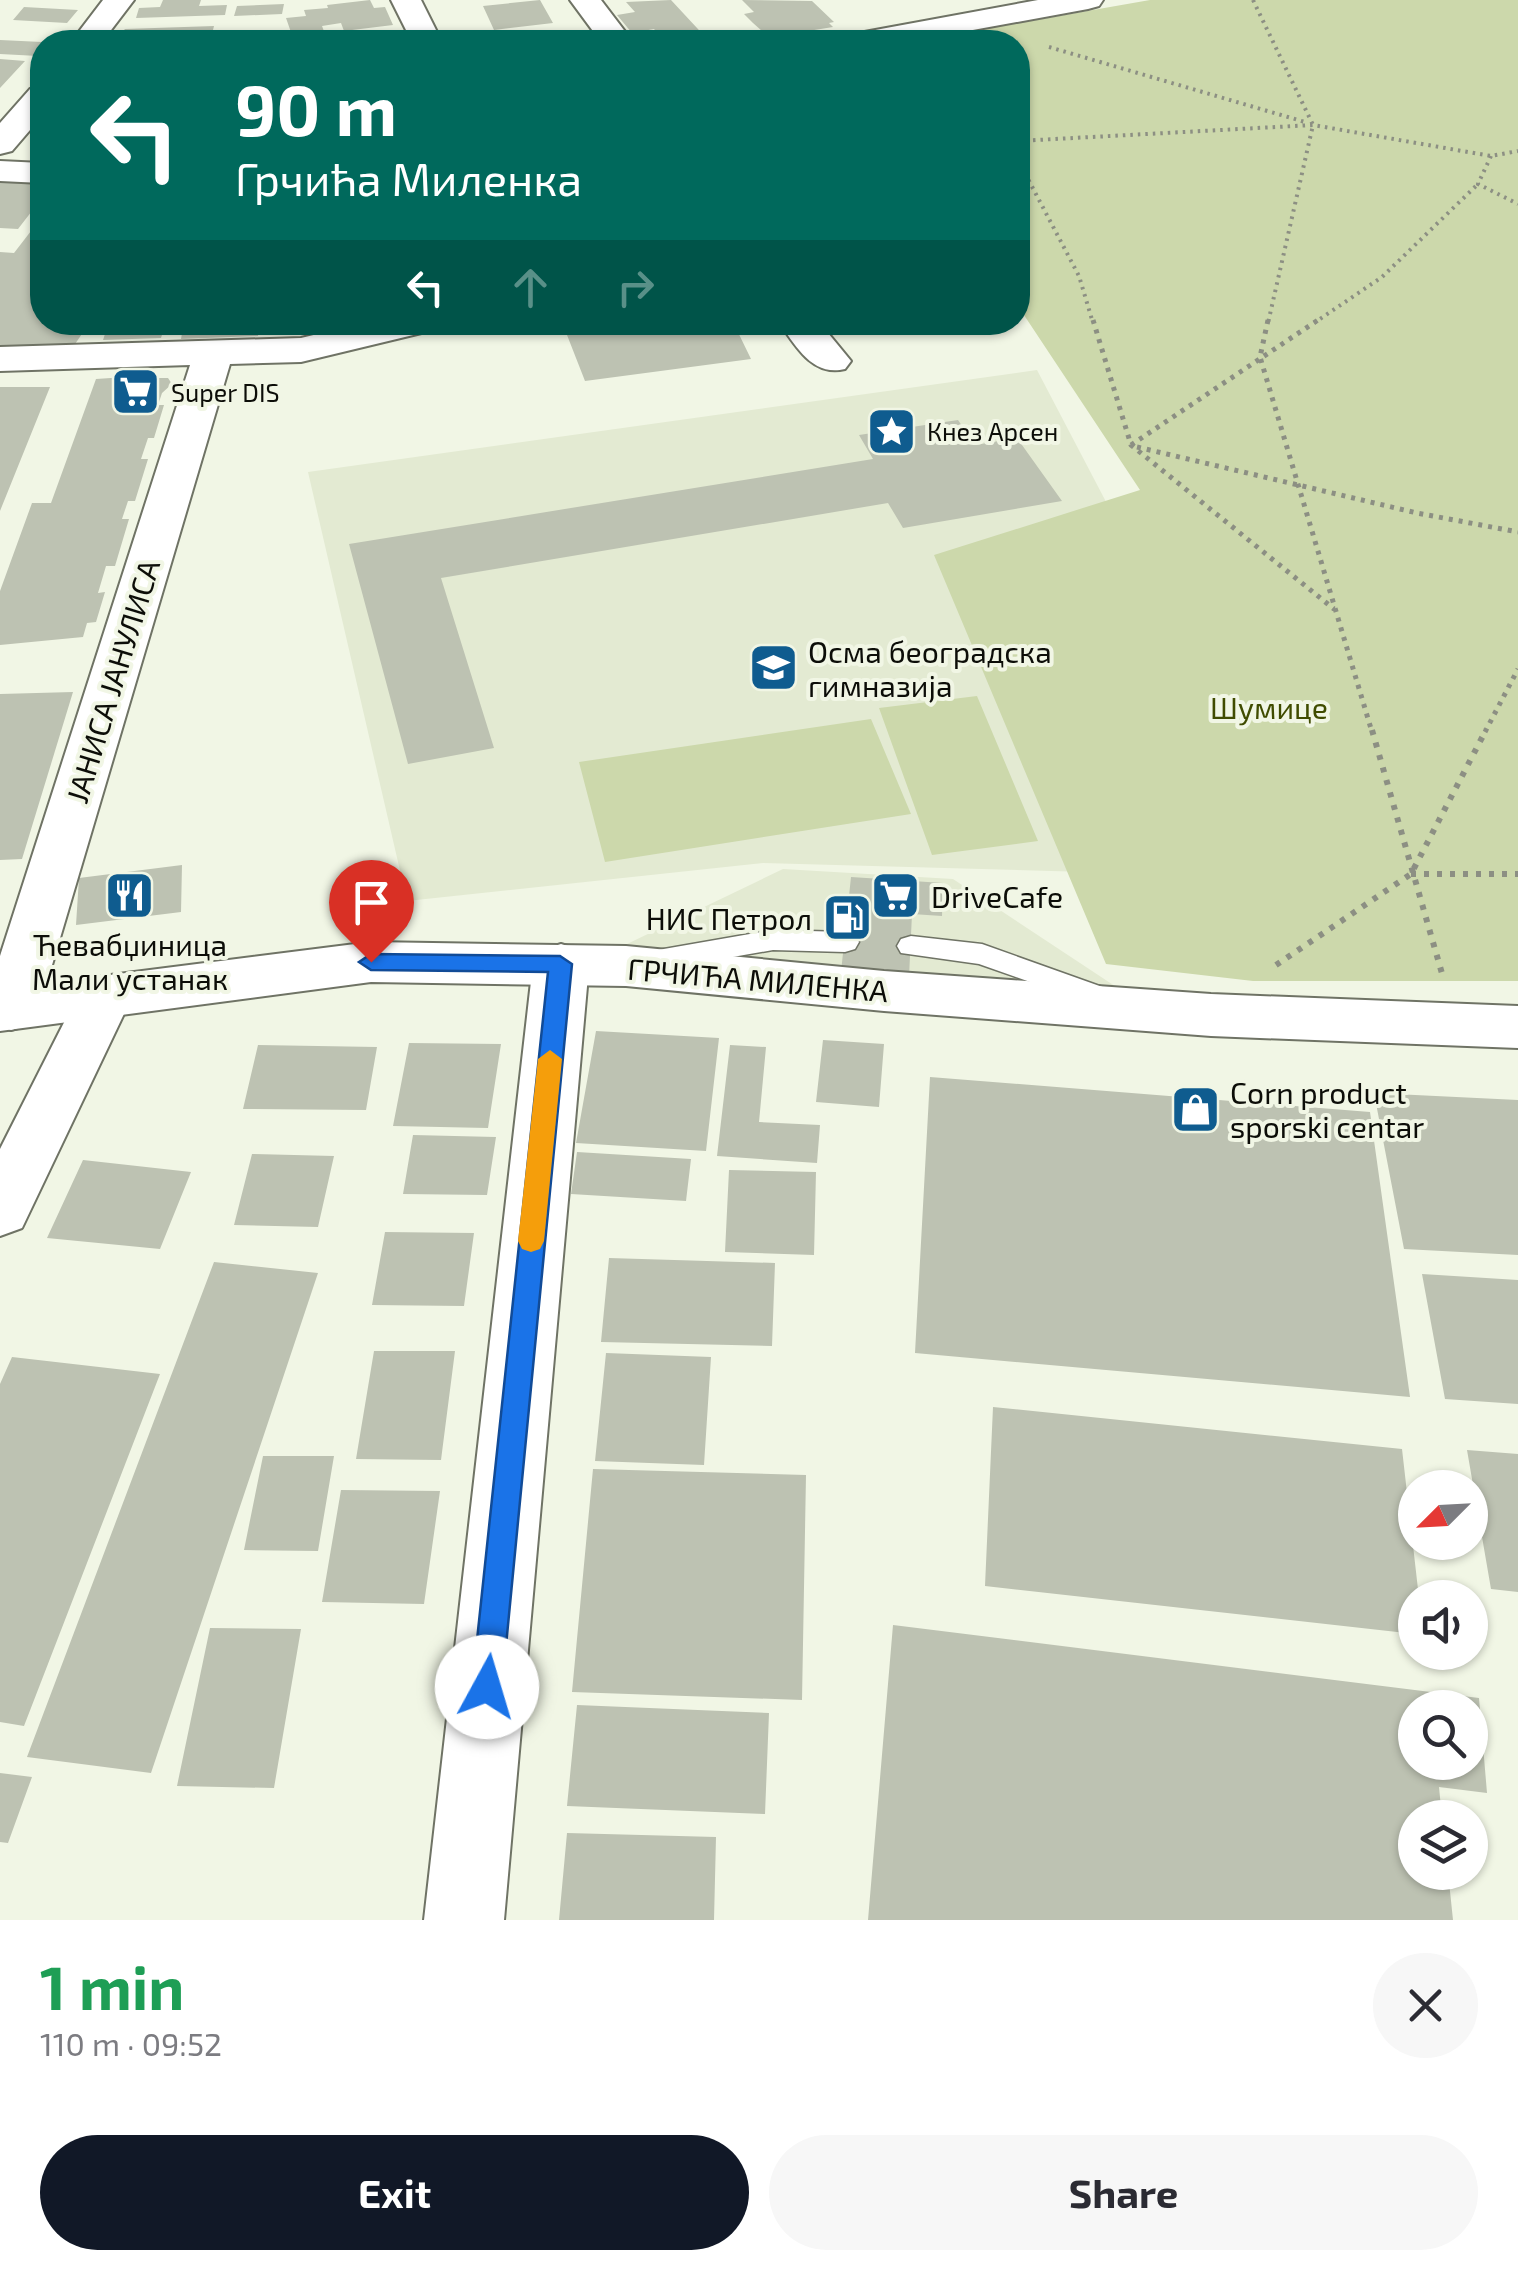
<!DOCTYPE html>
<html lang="en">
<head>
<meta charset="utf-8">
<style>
  body { margin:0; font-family:"Exo 2",sans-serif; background:#f7f7f7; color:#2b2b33; height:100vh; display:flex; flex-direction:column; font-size:38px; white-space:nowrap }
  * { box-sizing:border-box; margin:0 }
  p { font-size:32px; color:#7c7c81 }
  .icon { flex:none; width:55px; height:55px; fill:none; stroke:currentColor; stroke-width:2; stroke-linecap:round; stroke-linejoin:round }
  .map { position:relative; height:1920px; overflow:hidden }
  .side { display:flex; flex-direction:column; background:#fff; flex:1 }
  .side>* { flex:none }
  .top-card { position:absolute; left:30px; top:30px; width:1000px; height:305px; border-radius:40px; box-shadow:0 2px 8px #0004; background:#00695c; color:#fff; overflow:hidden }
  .needle { width:65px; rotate:246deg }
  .fabs { position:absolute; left:1398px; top:1470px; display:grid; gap:20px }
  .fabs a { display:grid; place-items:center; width:90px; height:90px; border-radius:50%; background:#fff; box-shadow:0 2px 8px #0004; font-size:50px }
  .pin { position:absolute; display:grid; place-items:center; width:85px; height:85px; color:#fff; margin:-102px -42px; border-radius:50% 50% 50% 0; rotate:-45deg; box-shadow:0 0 10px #0007 }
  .pin .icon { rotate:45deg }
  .me { position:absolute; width:110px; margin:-55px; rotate:6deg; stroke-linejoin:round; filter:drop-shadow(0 0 8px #0008) }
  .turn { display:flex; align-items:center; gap:35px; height:210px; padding:0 40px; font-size:45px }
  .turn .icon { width:130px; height:130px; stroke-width:2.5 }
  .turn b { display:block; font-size:70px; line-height:85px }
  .lanes { display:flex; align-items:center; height:95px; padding:0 40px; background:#0003; justify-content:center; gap:50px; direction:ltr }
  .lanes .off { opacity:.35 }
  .round { display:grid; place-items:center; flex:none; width:105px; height:105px; border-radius:52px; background:#f7f7f7 }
  .head { display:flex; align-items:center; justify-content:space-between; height:170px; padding:0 40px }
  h1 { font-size:60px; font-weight:700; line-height:75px; color:#1e9e55 }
  .cta { display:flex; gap:20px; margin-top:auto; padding:20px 40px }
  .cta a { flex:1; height:115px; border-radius:60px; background:#111827; color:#fff; font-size:40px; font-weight:700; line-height:115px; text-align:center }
  .cta a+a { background:#f7f7f7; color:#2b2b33 }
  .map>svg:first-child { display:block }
  .built { fill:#e3ead2 }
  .green { fill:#ccd8ab }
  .building { fill:#bdc2b2; fill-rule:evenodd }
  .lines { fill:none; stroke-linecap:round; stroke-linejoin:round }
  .lane-casing { stroke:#6f7365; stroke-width:3 }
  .street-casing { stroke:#6f7365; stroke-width:4 }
  .secondary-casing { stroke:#6f7365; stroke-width:4 }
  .path-far2 { stroke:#8c8f83; stroke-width:4; stroke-dasharray:2.5 5; stroke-linecap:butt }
  .path-far1 { stroke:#8c8f83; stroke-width:5; stroke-dasharray:4 6; stroke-linecap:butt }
  .path { stroke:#8c8f83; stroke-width:6; stroke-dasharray:5 8; stroke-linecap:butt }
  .lane { fill:#fff; fill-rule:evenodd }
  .street { fill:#fff; fill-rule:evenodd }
  .secondary { fill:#fff; fill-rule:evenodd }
  .route { fill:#1a73e8; stroke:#114b97; stroke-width:2.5 }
  .slow { fill:#f59e0b }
  .labels { text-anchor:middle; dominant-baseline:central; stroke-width:8; stroke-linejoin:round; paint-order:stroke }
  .far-poi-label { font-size:25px; fill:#0c0d08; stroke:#f1f6e5; text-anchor:start }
  .poi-label { font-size:30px; fill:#0c0d08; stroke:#f1f6e5; text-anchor:start }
  .street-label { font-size:30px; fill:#0c0d08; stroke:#f1f6e5 }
  .park-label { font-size:30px; fill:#404c00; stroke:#f1f6e5 }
</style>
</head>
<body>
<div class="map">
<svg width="1518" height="1920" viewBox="0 0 1518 1920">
  <rect width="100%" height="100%" fill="#f1f6e5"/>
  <path class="built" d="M1037,370L1303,878L763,863L407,901L308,472Z
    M783,869L953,879L1136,1000L602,956Z"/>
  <path class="green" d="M1150,0H1518V981H1253L1106,964L934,555L1140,490L1018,306V42H910Z
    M977,696L1038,841L932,855L879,708Z
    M871,719L911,814L605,862L579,762Z"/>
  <path class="building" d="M163,0H201L199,6L227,5L225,15L136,18L139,8L160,7Z
    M370,0L374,8L385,7L393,25L344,31L341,23L322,26L325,34L293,38L286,18L306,16L304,10L328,8L327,5Z
    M540,0L553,23L494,30L483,6Z
    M671,0L710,42H665L654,29L632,33L617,15L635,12L626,2Z
    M742,0L812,1L834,22L829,23L833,27L777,36L771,30L762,31L753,23L744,14L754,12Z
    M284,4L282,14L234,16L237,6Z
    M24,7L78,10L67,23L13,20Z
    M214,26L210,42H113L125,29Z
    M385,30L391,42H310V40Z
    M0,40L42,42V51L38,56L0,54Z
    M0,59L25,61L0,88Z
    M0,178L42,181V198L18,229L0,228Z
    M31,231H42V322H90L71,350L0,345V252L14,253Z
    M109,322H166L161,338L103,340Z
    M184,322H260L258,336L181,339Z
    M661,322H733L751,359L585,381L567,335Z
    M155,375L154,378H168L172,384L162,393L158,405H164L154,438H148L141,459H148L135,501H128L122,519H129L115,566H106L98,593L105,592L96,622L87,623L83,637L0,645V591L32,503H51L96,379Z
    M0,387H50L0,511Z
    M958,420L975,445L1017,438L1062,501L903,528L888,503L441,578L494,748L408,764L349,544L873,459L859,435Z
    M73,692L22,859L0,860V694Z
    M182,865L181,912L76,925L79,878Z
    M851,877L943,883L942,916L912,914L909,977L841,972Z
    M596,1031L719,1038L706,1151L576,1143Z
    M823,1040L884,1044L879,1107L816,1102Z
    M409,1043L501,1044L488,1128L393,1126Z
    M258,1045L377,1047L366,1110L243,1109Z
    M730,1045L766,1047L759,1122L820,1125L817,1163L717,1156Z
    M930,1077L1370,1112L1410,1397L915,1353Z
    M1374,1093L1518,1100V1255L1404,1249Z
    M413,1135L496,1137L487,1195L403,1194Z
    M577,1152L691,1159L686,1201L571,1194Z
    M252,1154L334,1156L318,1227L234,1225Z
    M83,1160L191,1172L160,1249L47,1238Z
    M729,1170L816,1172L814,1255L725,1252Z
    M385,1232L474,1233L464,1306L372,1305Z
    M609,1258L775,1263L772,1346L601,1342Z
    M214,1262L318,1273L151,1773L27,1757Z
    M1422,1274L1518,1280V1404L1445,1399Z
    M374,1351H455L441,1460L356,1459Z
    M606,1353L711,1357L704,1465L595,1461Z
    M12,1357L160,1374L24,1726L0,1722V1384Z
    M993,1407L1402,1449L1419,1598H1415V1634L985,1586Z
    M1467,1450L1518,1454V1592L1491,1589Z
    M263,1456H334L318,1551L244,1550Z
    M593,1469L806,1475L802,1700L572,1692Z
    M341,1490L440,1491L424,1604L322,1602Z
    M893,1625L1479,1698L1487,1793L1439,1787L1442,1818H1415V1872H1448L1453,1920H868ZM1415,1708H1470V1762H1415Z
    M210,1628L301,1629L274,1788L177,1786Z
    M577,1705L769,1713L765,1814L567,1806Z
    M0,1773L32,1777L8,1843L0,1842Z
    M567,1833L716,1837L714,1920H559Z"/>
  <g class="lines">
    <defs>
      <path id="lane" d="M773,930L845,932L855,935L859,942L855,949L845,952L773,950L658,970L648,967L644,960L648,953L658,950Z
        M911,936L982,944L1108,989L1112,996L1108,1003L1098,1006L979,964L901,953L897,946L901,939Z"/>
      <path id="street" d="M103,0H134L102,42H71Z
        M391,0H421L442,42H412Z
        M570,0H601L633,42H601Z
        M1038,0H1103L1099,6L1088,9L907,42H843L848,35L859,33Z
        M42,86V116L12,151L0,154V123L30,89Z
        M0,161L42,163V183L0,181Z
        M368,322H439L434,330L301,362L230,364L39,1009L31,1024L11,1030L0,1026V956L190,365L0,371V347L301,338Z
        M779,322H819L851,361L845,369C813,377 796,347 779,322Z
        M561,944L580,950L589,964L504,1920H424L533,964L542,950Z
        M104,977L124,983L132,997L22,1228L0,1236V1149L84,983Z"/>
      <path id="secondary" d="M371,942L626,946L884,971L1211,994L1518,1006V1048L1211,1036L884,1011L626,986L371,982L0,1031V989Z"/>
    </defs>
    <use href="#lane" class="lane-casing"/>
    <use href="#street" class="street-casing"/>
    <use href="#secondary" class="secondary-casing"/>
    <path class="path-far2" d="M1253,0L1313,125L1268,323
      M1049,47L1305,122
      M1018,141L1313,125L1491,156L1518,151
      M1491,156L1478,184L1518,204
      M1018,160L1079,276L1093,323
      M1314,323L1382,277L1478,184"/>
    <path class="path-far1" d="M1093,320L1131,445L1334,609
      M1268,320L1260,357L1372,732
      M1131,445L1318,320
      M1137,447L1417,513L1518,532
      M1485,732L1518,669"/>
    <path class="path" d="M1372,730L1443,977
      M1411,874H1518
      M1276,965L1411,874L1486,730"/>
    <use href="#lane" class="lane"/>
    <use href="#street" class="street"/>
    <use href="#secondary" class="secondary"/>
  </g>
  <path class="route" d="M371,954L560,956L572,964L502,1687L498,1697L487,1702L476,1697L472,1687L548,972L371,970L359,962Z"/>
  <path class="slow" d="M550,1050L562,1059L544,1241L540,1249L531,1252L522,1249L518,1241L538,1059Z"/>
  <defs>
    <symbol id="supermarket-square" viewBox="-11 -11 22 22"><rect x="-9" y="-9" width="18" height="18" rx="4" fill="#0f5c8f" stroke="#f1f6e5"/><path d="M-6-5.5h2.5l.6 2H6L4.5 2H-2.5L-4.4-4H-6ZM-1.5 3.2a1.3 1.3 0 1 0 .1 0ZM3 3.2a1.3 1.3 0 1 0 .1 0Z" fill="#fff"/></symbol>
    <symbol id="sight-square" viewBox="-11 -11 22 22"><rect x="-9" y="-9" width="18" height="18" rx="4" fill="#0f5c8f" stroke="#f1f6e5"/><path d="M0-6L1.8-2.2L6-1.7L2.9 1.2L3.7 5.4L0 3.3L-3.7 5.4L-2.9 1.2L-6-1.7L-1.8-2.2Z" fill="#fff"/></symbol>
    <symbol id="school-square" viewBox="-11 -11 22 22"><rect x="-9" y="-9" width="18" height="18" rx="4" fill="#0f5c8f" stroke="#f1f6e5"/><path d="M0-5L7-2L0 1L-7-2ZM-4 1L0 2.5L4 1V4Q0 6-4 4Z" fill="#fff"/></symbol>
    <symbol id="restaurant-square" viewBox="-11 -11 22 22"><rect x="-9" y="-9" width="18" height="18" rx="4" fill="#0f5c8f" stroke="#f1f6e5"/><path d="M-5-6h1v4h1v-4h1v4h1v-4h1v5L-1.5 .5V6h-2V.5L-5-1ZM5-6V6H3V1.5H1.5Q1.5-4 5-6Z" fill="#fff"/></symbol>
    <symbol id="fuel-square" viewBox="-11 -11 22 22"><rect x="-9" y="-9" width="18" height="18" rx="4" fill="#0f5c8f" stroke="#f1f6e5"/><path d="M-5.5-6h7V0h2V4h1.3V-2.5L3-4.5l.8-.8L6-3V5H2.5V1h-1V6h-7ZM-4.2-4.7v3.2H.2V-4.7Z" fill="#fff"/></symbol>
    <symbol id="shop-square" viewBox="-11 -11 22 22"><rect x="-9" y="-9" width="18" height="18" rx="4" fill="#0f5c8f" stroke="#f1f6e5"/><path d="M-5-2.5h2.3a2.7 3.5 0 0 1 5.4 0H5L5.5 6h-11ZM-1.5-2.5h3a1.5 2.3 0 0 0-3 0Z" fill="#fff"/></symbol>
  </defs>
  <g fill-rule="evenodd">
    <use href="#supermarket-square" x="108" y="364" width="55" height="55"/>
    <use href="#sight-square" x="864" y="404" width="55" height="55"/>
    <use href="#school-square" x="746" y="640" width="55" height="55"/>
    <use href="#restaurant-square" x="102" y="868" width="55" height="55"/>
    <use href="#supermarket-square" x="868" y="868" width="55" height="55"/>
    <use href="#fuel-square" x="820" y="890" width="55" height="55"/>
    <use href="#shop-square" x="1168" y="1082" width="55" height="55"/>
  </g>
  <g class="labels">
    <g class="far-poi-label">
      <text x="171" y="392">Super DIS</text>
      <text x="927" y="431">Кнез Арсен</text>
    </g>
    <g class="poi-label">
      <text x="808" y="651">Осма београдска<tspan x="808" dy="34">гимназија</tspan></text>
      <text x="931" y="896">DriveCafe</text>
      <text x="812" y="918" text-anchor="end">НИС Петрол</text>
      <text x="130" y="944" text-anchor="middle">Ћевабџиница<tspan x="130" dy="34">Мали устанак</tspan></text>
      <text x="1230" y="1092">Corn product<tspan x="1230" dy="34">sporski centar</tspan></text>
    </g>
    <g class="street-label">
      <text transform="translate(112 681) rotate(-73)">ЈАНИСА ЈАНУЛИСА</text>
      <text transform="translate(758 979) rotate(5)">ГРЧИЋА МИЛЕНКА</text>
    </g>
    <g class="park-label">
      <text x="1269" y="707">Шумице</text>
    </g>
  </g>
</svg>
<div class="fabs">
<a><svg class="needle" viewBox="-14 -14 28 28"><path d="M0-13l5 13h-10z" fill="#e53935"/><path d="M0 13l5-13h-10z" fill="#7c7c81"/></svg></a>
<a><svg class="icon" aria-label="sound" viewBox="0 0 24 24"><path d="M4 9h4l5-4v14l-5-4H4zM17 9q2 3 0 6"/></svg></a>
<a><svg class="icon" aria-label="search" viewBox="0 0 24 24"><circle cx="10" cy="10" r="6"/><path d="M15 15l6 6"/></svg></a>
<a><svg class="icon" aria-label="layers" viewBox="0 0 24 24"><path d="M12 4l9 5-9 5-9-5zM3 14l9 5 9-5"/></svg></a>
</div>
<div class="pin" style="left:371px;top:962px;background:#d93025"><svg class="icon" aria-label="arrive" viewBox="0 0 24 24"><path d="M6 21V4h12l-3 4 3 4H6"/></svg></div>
<svg class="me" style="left:487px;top:1687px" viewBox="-20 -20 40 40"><circle r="19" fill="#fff"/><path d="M0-13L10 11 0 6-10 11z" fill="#1a73e8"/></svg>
<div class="top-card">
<div class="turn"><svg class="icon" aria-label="left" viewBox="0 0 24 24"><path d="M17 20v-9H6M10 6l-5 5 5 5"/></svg><div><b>90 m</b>Грчића Миленка</div></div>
<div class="lanes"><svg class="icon" aria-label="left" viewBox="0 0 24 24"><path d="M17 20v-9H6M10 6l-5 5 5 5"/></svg><svg class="icon off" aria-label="ahead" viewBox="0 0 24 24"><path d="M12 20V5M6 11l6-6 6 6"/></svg><svg class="icon off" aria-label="right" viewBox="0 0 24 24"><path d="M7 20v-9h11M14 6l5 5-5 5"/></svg></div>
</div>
</div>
<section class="side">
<div class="head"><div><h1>1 min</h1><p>110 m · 09:52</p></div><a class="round"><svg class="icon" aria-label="close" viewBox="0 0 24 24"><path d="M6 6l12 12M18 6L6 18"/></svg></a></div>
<div class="cta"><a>Exit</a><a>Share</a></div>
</section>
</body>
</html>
